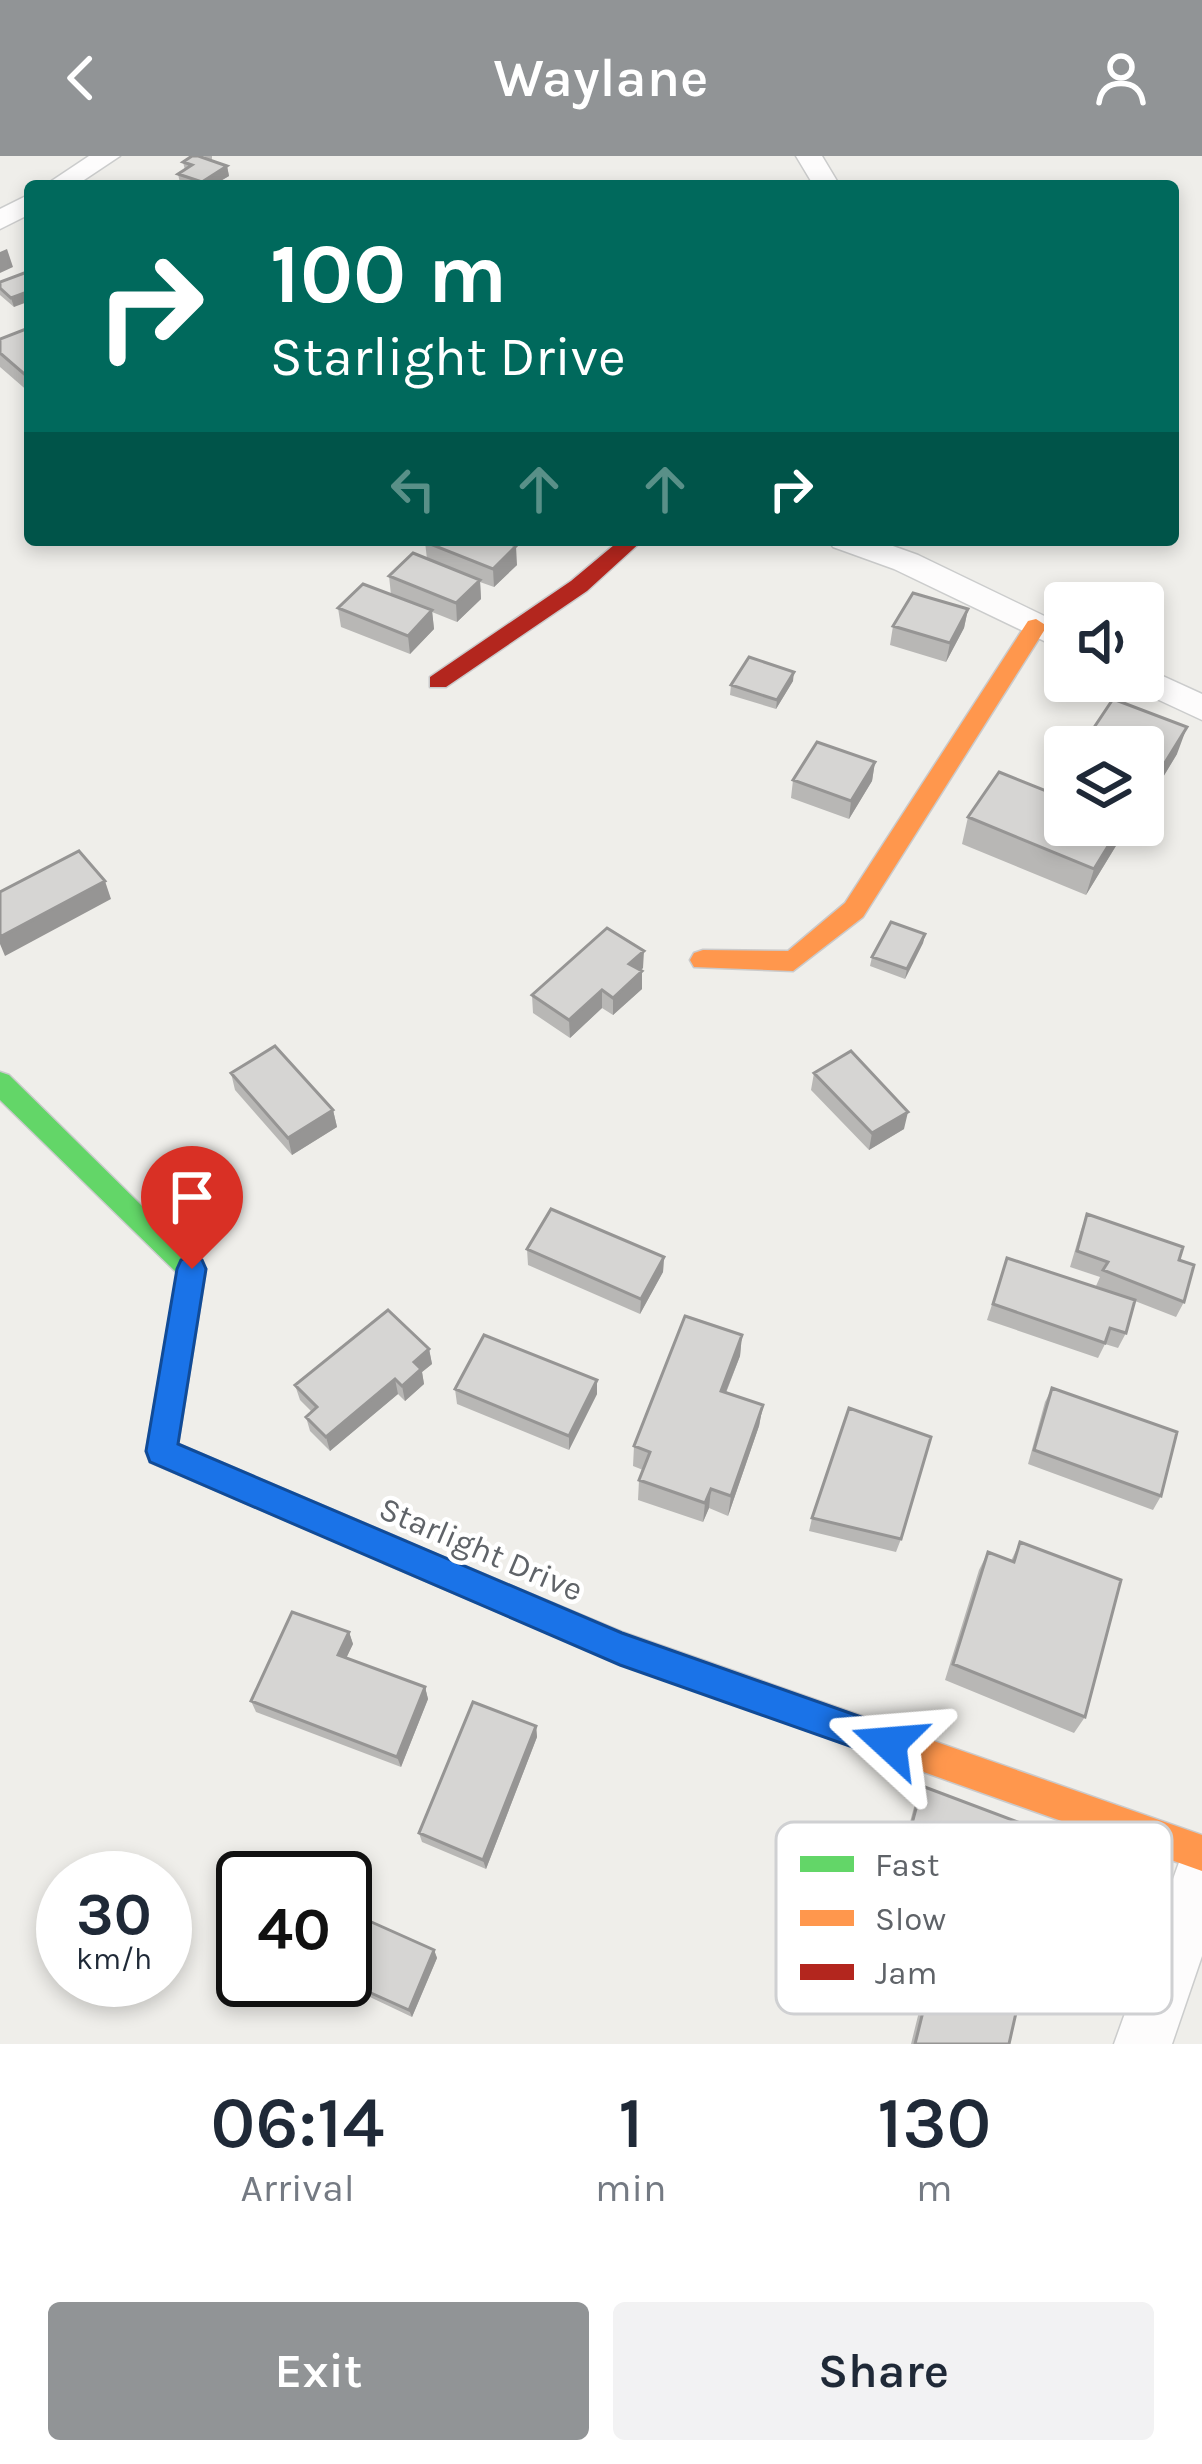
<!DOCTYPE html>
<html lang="en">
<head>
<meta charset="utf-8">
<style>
  body { margin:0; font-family:Karla,sans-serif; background:#f2f2f3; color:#1f2937; height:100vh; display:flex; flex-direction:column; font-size:45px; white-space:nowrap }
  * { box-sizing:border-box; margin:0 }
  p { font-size:39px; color:#747a83 }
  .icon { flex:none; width:66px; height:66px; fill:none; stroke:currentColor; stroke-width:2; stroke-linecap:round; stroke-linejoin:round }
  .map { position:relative; height:1888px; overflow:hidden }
  .details { display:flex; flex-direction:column; background:#fff; flex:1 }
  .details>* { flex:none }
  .hud { position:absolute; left:24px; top:24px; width:1155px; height:366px; border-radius:12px; box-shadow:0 6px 18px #0003; background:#00695c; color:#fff; overflow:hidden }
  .buttons { position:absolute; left:1044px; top:426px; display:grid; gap:24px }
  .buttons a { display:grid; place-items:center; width:120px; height:120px; border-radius:12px; background:#fff; box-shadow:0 6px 18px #0003; font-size:60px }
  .speed { position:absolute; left:36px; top:1695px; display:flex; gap:24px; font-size:60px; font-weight:700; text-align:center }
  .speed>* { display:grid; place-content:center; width:156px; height:156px; border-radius:50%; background:#fff; box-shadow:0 6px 18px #0003; line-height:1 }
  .speed small { font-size:30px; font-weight:400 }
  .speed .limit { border:6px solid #111; border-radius:18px; background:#fff; color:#111 }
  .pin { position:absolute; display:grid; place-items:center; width:102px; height:102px; color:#fff; margin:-123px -51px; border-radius:50% 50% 50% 0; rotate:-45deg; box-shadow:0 0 12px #0007 }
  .pin .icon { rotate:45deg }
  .me { position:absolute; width:132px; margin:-66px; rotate:289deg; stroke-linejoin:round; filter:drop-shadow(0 0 9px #0008) }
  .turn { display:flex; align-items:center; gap:42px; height:252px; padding:0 48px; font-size:54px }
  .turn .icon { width:156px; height:156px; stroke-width:2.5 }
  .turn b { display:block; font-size:84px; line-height:102px }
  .lanes { display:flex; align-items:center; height:114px; padding:0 48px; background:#0003; justify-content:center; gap:60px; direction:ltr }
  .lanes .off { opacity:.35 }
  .eta { display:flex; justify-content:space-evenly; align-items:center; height:204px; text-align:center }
  .eta b { font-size:72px; font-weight:600; line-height:84px }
  .primary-button { display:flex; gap:24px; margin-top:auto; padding:24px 48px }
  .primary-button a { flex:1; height:138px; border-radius:12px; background:#919496; color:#fff; font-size:48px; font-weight:600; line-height:138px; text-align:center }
  .primary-button a+a { background:#f2f2f3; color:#1f2937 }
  header { display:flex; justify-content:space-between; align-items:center; height:156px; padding:0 48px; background:#919496; color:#fff; font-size:54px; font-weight:600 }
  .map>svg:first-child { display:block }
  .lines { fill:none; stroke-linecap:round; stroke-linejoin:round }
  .street-casing { stroke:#cbcccc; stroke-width:3 }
  .fast-casing { stroke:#cacacb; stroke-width:3 }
  .slow-casing { stroke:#cacacb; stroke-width:3 }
  .jam-casing { stroke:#cacacb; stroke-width:3 }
  .street { fill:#fdfcfc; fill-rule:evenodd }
  .fast { fill:#63d668; fill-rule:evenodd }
  .slow { fill:#ff974d; fill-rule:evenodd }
  .jam { fill:#b3261e; fill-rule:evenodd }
  .wall { fill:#b8b7b5 }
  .shaded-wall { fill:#969594 }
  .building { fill:#d6d5d3; stroke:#969594; stroke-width:3 }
  .route { fill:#1a73e8; stroke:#114b97; stroke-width:3 }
  .labels { text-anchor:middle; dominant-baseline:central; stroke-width:9; stroke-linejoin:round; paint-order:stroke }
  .street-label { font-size:33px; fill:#5f6368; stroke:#fff }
  .key { fill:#fff; stroke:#cfd0d2; stroke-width:3 }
  .key-label { font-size:33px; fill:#5f6368 }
</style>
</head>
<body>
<header><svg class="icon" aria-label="back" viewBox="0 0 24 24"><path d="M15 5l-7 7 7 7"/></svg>Waylane<svg class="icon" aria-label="person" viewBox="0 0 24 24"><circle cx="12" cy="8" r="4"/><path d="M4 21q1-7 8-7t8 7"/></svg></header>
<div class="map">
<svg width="1202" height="1888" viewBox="0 0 1202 1888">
  <rect width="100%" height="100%" fill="#efeeea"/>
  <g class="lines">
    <defs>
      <path id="street" d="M89,0H120L75,30H44Z
        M796,0H822L840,30H814Z
        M30,38V58L0,73V53Z
        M828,384H876L918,399L1065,470V495L894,413L833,391Z
        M1143,511L1202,538V564L1131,531L1127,525H1143Z
        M1202,1690V1800L1172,1888H1114L1182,1698Z"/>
      <path id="fast" d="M0,916L9,919L206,1113L178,1288L406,1385L411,1396L406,1407L395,1411L150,1306L146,1296L177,1117L0,944Z"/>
      <path id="slow" d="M1036,463L1047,470L863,761L793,815L694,811L690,804L694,797L703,794L788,795L845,747L1028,465Z
        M395,1381L622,1476L1202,1679V1715L620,1508L384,1407L379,1396L384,1385Z"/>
      <path id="jam" d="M620,384H643L587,435L446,531H430V521L571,425Z"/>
    </defs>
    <use href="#street" class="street-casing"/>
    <use href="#fast" class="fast-casing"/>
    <use href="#slow" class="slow-casing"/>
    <use href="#jam" class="jam-casing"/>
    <use href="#street" class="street"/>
    <use href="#fast" class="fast"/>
    <use href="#slow" class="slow"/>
    <use href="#jam" class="jam"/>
  </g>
  <path class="wall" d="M192,0H212V5L227,10L229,20L212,30H188L180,27L178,18L185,14L183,6Z
    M30,118L14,151L0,139V126Z
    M30,176V237L0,211V183Z
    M425,386L517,409L494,431L480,426L481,443L457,466L432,456L434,473L410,498L341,471L338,452L391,439L389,420L427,403Z
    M968,453L964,472L946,506L890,489L893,470Z
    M793,525L776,553L730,539L731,529Z
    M1143,591L1177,598L1156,633L1152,661L1139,681L1125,675L1086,739L962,688L968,661L1065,669H1143Z
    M875,606L872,625L849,663L791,642L793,624Z
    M925,778L923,787L905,823L870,810L872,801Z
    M643,812L641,814L642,833L613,859L602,852L570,882L533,857L532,839Z
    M231,917L333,954L337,971L292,999L235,934Z
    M814,917L904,973L869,994L811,934Z
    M1087,1058L1179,1104L1184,1146L1176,1161L1135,1145L1126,1177L1118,1192L1105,1188L1098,1202L987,1164L1007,1102L1126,1141L1096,1130L1100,1121L1070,1111L1081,1074Z
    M527,1093L664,1101L663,1116L640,1158L528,1109Z
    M742,1179L740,1200L726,1237L763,1249L759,1270L728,1360L709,1352L703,1366L638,1344L639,1324L643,1314L633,1310L634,1290Z
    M429,1193L432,1208L422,1216L424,1228L405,1245L398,1238L330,1295L310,1275L306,1261L312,1256L300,1244L295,1229Z
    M597,1224V1238L569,1294L457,1248L455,1233Z
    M1052,1232L1161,1340L1153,1354L1028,1308L1045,1246Z
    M812,1362L901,1383L896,1396L809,1375Z
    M1020,1386L1085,1561L1074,1577L945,1524L979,1414L988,1396L1011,1405Z
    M349,1476L353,1488L346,1502L425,1531L428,1543L401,1611L256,1556L251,1545Z
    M536,1570L537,1581L486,1713L422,1686L419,1677Z
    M922,1630L1040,1708L1046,1778L1038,1786L893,1729L917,1640Z
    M942,1779L1009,1888H911L936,1787Z
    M434,1794L437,1802L412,1861L334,1824H345Z"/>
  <path class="shaded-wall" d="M227,10L229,20L212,30H203L202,26Z
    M7,93L13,111L0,117V96Z
    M30,135V145L14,151L11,142Z
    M516,390L517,409L494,431L493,413Z
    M480,424L481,443L457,466L456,447Z
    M968,453L964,472L946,506L950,487Z
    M432,454L434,473L410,498L408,480Z
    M794,516L793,525L776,553L777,544Z
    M1187,571L1177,598L1143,654L1150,631Z
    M875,606L872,625L849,663L851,645Z
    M1161,635L1152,661L1139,681L1148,655Z
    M1121,669H1127L1125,675L1086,739L1094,713Z
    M105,725L111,743L5,800L0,788V781Z
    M925,778L923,787L905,823L907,813Z
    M644,795L643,812L629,825V808Z
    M642,815V833L613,859V842Z
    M602,834V852L570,882L569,864Z
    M333,954L337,971L292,999L288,982Z
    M908,956L904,973L869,994L872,977Z
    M664,1101L663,1116L640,1158L641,1143Z
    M742,1179L740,1200L718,1256L721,1235Z
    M429,1193L432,1208L422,1216L424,1228L405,1245L402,1230L414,1206Z
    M395,1223L398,1238L330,1295L326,1281Z
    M597,1224V1238L569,1294V1280Z
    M763,1249L759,1270L728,1360L731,1340Z
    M711,1333L709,1352L703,1366L705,1347Z
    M349,1476L353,1488L342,1511L338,1499Z
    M425,1531L428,1543L401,1611L397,1601Z
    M536,1570L537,1581L486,1713L483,1704Z
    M434,1794L437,1802L412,1861L409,1854Z"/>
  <path class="building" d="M192,0H203L201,1L227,10L202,26L178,18L192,9L183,6Z
    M27,116L30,118V135L11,142L0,132V126Z
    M26,173L30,176V223L0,197V183Z
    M427,384H501L516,390L493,413L425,386Z
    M413,397L480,424L456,447L389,420Z
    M363,428L432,454L408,480L338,452Z
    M913,437L968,453L950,487L893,470Z
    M749,501L794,516L777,544L731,529Z
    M1113,543L1187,571L1150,631L1161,635L1148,655L1143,652V591H1081Z
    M817,586L875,606L851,645L793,624Z
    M999,616L1051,637L1065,616V669H1121L1094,713L968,661Z
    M79,695L105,725L0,781V736Z
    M891,766L925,778L907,813L872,801Z
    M607,772L644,795L629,808L642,815L613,842L602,834L569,864L532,839Z
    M275,890L333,954L288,982L231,917Z
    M851,895L908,956L872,977L814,917Z
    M551,1053L664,1101L641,1143L527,1093Z
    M1087,1058L1183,1091L1179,1104L1194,1109L1184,1146L1103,1114L1108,1106L1077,1095Z
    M1007,1102L1135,1144L1126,1177L1110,1172L1105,1187L993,1148Z
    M388,1154L429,1193L414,1206L421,1213L402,1230L395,1223L326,1281L306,1261L317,1251L295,1229Z
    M685,1160L742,1179L721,1235L763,1249L731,1340L711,1333L705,1347L639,1324L650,1296L634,1290Z
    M484,1179L597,1224L569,1280L455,1233Z
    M1052,1232L1177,1276L1161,1340L1034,1294Z
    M849,1252L931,1281L901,1383L812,1362Z
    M1020,1386L1121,1424L1085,1561L953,1508L988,1396L1014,1406Z
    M292,1456L349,1476L338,1499L425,1531L397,1601L251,1545Z
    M473,1546L536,1570L483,1704L419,1677Z
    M922,1630L1047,1677L1040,1708L1060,1715L1046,1778L898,1720Z
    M358,1760L434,1794L409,1854L342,1824H345V1788Z
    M942,1779L1026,1812L1009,1888H915Z"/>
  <path class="route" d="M192,1100L202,1104L206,1113L178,1288L622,1477L901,1575L906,1587L901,1599L889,1604L620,1509L150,1306L146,1295L177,1113L181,1104Z"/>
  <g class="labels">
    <g class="street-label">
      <text transform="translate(481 1393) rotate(23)">Starlight Drive</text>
    </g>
  </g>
  <rect x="776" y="1666" width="396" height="192" rx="18" class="key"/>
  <rect x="800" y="1700" width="54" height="16" fill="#63d668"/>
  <rect x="800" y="1754" width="54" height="16" fill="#ff974d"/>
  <rect x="800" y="1808" width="54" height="16" fill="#b3261e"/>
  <g class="key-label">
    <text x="875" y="1720">Fast</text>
    <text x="875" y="1774">Slow</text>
    <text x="875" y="1828">Jam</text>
  </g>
</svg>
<div class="buttons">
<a><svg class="icon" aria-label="sound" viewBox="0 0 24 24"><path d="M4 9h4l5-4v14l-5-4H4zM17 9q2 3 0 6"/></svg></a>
<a><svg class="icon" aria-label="layers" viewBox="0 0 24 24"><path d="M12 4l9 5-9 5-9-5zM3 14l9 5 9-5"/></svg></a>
</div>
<div class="speed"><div>30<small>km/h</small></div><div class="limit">40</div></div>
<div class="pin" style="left:192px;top:1113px;background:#d93025"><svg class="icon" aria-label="arrive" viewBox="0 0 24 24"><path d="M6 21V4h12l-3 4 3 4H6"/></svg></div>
<svg class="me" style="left:889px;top:1587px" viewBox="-20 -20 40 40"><path d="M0-17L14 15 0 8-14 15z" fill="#1a73e8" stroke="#fff" stroke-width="4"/></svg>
<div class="hud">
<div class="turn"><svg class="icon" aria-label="right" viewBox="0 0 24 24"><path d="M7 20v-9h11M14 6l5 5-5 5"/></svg><div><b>100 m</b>Starlight Drive</div></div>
<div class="lanes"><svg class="icon off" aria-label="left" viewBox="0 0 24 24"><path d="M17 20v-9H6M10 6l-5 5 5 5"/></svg><svg class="icon off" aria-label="ahead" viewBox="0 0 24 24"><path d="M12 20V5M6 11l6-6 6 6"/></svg><svg class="icon off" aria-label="ahead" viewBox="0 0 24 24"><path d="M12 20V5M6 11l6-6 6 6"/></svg><svg class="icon" aria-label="right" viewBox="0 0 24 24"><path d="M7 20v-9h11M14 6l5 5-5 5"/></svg></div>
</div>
</div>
<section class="details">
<div class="eta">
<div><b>06:14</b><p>Arrival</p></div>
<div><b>1</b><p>min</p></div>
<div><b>130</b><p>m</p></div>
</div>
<div class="primary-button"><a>Exit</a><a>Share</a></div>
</section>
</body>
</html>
